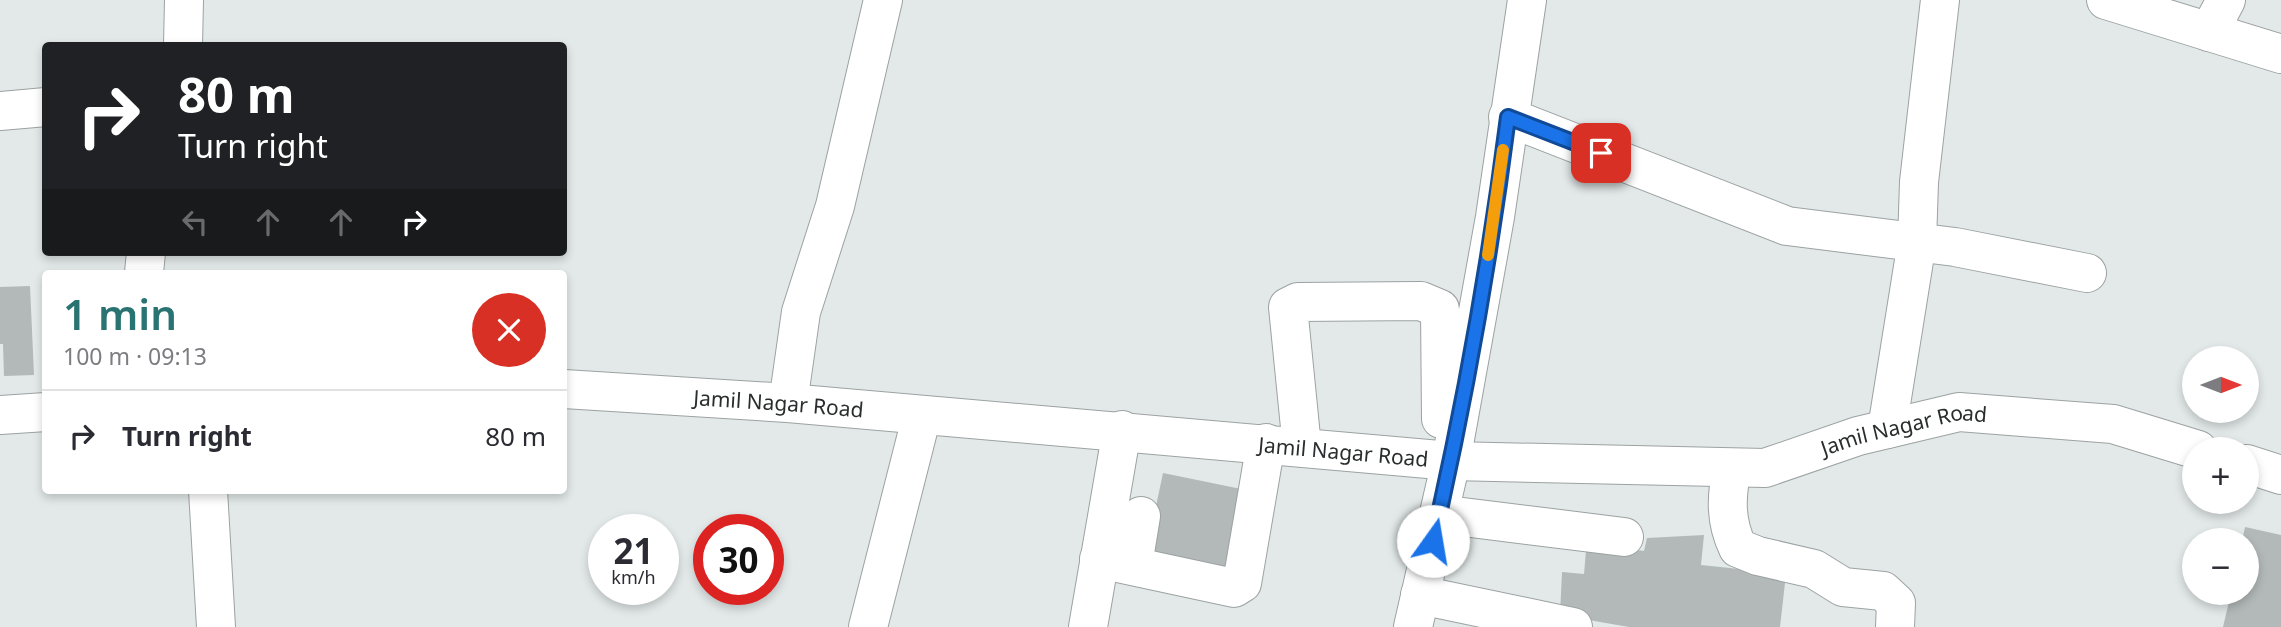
<!DOCTYPE html>
<html lang="en">
<head>
<meta charset="utf-8">
<style>
  body { margin:0; font-family:"Noto Sans",sans-serif; background:#f7f7f7; color:#2b2b33; height:100vh; display:flex; flex-direction:column; font-size:26px; white-space:nowrap }
  * { box-sizing:border-box; margin:0 }
  p { font-size:23px; color:#7c7c81 }
  .icon { flex:none; width:38px; height:38px; fill:none; stroke:currentColor; stroke-width:2; stroke-linecap:round; stroke-linejoin:round }
  .map { position:relative; flex:1; overflow:hidden }
  .panel { position:absolute; left:42px; top:270px; width:525px; height:224px; display:flex; flex-direction:column; background:#fff; border-radius:7px; box-shadow:0 4px 10px #0003 }
  .panel>* { flex:none }
  .banner { position:absolute; left:42px; top:42px; width:525px; height:214px; border-radius:7px; box-shadow:0 4px 10px #0003; background:#202124; color:#fff; overflow:hidden }
  .needle { width:46px; rotate:90deg }
  .buttons { position:absolute; left:2182px; top:346px; display:grid; gap:14px }
  .buttons a { display:grid; place-items:center; width:77px; height:77px; border-radius:50%; background:#fff; box-shadow:0 4px 10px #0003; font-size:35px }
  .speed { position:absolute; left:588px; top:514px; display:flex; gap:14px; font-size:35px; font-weight:700; text-align:center }
  .speed>* { display:grid; place-content:center; width:91px; height:91px; border-radius:50%; background:#fff; box-shadow:0 4px 10px #0003; line-height:1 }
  .speed small { font-size:18px; font-weight:400 }
  .speed .limit { border:10px solid #d22; background:#fff; color:#111 }
  .pin { position:absolute; display:grid; place-items:center; width:60px; height:60px; color:#fff; margin:-30px; border-radius:14px; box-shadow:0 4px 10px #0006 }
  .me { position:absolute; width:77px; margin:-38px; rotate:13deg; stroke-linejoin:round; filter:drop-shadow(0 0 5px #0008) }
  .turn { display:flex; align-items:center; gap:24px; height:147px; padding:0 21px; font-size:32px }
  .turn .icon { width:91px; height:91px; stroke-width:2.5 }
  .turn b { display:block; font-size:49px; line-height:60px }
  .lanes { display:flex; align-items:center; height:66px; padding:0 21px; background:#0003; justify-content:center; gap:35px; direction:ltr }
  .lanes .off { opacity:.35 }
  .round { display:grid; place-items:center; flex:none; width:74px; height:74px; border-radius:37px; background:#f7f7f7 }
  .headline { display:flex; align-items:center; justify-content:space-between; height:119px; padding:0 21px }
  h1 { font-size:42px; font-weight:600; line-height:52px; color:#297373 }
  ul { padding:0; list-style:none }
  li { display:flex; align-items:center; gap:21px; height:91px; padding:0 21px; border-top:2px solid #e1e1e2 }
  li div { flex:1 }
  li b { display:block; font-size:26px }
  li em { font-style:normal }
  .map>svg:first-child { display:block }
  .building { fill:#b2b9b8 }
  .lines { fill:none; stroke-linecap:round; stroke-linejoin:round }
  .street-casing { stroke:#9ca2a2; stroke-width:40 }
  .street { stroke:#fff; stroke-width:38 }
  .route-casing { stroke:#114b97; stroke-width:18 }
  .route { stroke:#1a73e8; stroke-width:12 }
  .slow { stroke:#f59e0b; stroke-width:12 }
  .labels { text-anchor:middle; dominant-baseline:central; stroke-width:6; stroke-linejoin:round; paint-order:stroke }
  .street-label { font-size:21px; fill:#2a2d2d; stroke:#e2e9e8 }
</style>
</head>
<body>
<div class="map">
<svg width="2281" height="627" viewBox="0 0 2281 627">
  <rect width="100%" height="100%" fill="#e2e9e8"/>
  <path class="building" d="M30,286L34,375L4,376L3,344H0V287Z
    M1163,473L1251,491L1232,582L1144,563Z
    M2245,527L2281,535V627H2223L2231,593H2247V541H2242Z
    M1704,535L1701,565L1786,574L1780,627H1629L1560,615L1562,572L1584,574L1586,551L1596,544L1644,551L1647,538Z"/>
  <g class="lines">
    <defs>
      <g id="street">
        <path d="M2106,0L2281,54"/>
        <path d="M2209,32L2226,0"/>
        <path d="M183,46L184,0"/>
        <path d="M0,111L46,107"/>
        <path d="M1508,117L1787,226L1955,247L2087,273"/>
        <path d="M144,273L146,252"/>
        <path id="s1" d="M564,389L788,403L1451,461L1765,468L1858,436L1959,412L2113,424L2198,450"/>
        <path d="M788,403L801,312L835,206L883,0"/>
        <path d="M0,415L46,412"/>
        <path d="M1887,429L1917,242L1919,182L1940,0"/>
        <path d="M1302,447L1288,307L1298,302L1421,301L1440,309L1441,419"/>
        <path d="M2247,464L2281,475"/>
        <path d="M1732,468C1726,497 1725,521 1738,548L1758,556L1814,569L1843,587L1883,591L1896,603L1895,627"/>
        <path d="M208,490L216,627"/>
        <path d="M1439,514L1624,537"/>
        <path d="M1099,559L1234,588L1242,583L1266,443"/>
        <path d="M1133,565L1141,516"/>
        <path d="M1420,595L1573,627"/>
        <path d="M868,627L922,415"/>
        <path d="M1088,627L1122,430"/>
        <path d="M1413,627L1451,461L1495,217L1527,0"/>
      </g>
    </defs>
    <use href="#street" class="street-casing"/>
    <use href="#street" class="street"/>
  </g>
  <g class="lines">
    <defs>
      <path id="route" d="M1433,541C1465,401 1490,259 1508,117L1601,153"/>
    </defs>
    <use href="#route" class="route-casing"/>
    <use href="#route" class="route"/>
    <path class="slow" d="M1488,255L1503,150"/>
  </g>
  <g class="labels">
    <g class="street-label">
      <text stroke="none"><textPath href="#s1" startOffset="215">Jamil Nagar Road</textPath></text>
      <text stroke="none"><textPath href="#s1" startOffset="1349">Jamil Nagar Road</textPath></text>
      <text stroke="none"><textPath href="#s1" startOffset="782">Jamil Nagar Road</textPath></text>
    </g>
  </g>
</svg>
<div class="buttons">
<a><svg class="needle" viewBox="-14 -14 28 28"><path d="M0-13l5 13h-10z" fill="#e53935"/><path d="M0 13l5-13h-10z" fill="#7c7c81"/></svg></a>
<a>+</a>
<a>−</a>
</div>
<div class="speed"><div>21<small>km/h</small></div><div class="limit">30</div></div>
<div class="pin" style="left:1601px;top:153px;background:#d93025"><svg class="icon" aria-label="arrive" viewBox="0 0 24 24"><path d="M6 21V4h12l-3 4 3 4H6"/></svg></div>
<svg class="me" style="left:1433px;top:541px" viewBox="-20 -20 40 40"><circle r="19" fill="#fff"/><path d="M0-13L10 11 0 6-10 11z" fill="#1a73e8"/></svg>
<div class="banner">
<div class="turn"><svg class="icon" aria-label="right" viewBox="0 0 24 24"><path d="M7 20v-9h11M14 6l5 5-5 5"/></svg><div><b>80 m</b>Turn right</div></div>
<div class="lanes"><svg class="icon off" aria-label="left" viewBox="0 0 24 24"><path d="M17 20v-9H6M10 6l-5 5 5 5"/></svg><svg class="icon off" aria-label="ahead" viewBox="0 0 24 24"><path d="M12 20V5M6 11l6-6 6 6"/></svg><svg class="icon off" aria-label="ahead" viewBox="0 0 24 24"><path d="M12 20V5M6 11l6-6 6 6"/></svg><svg class="icon" aria-label="right" viewBox="0 0 24 24"><path d="M7 20v-9h11M14 6l5 5-5 5"/></svg></div>
</div>
<section class="panel">
<div class="headline"><div><h1>1 min</h1><p>100 m · 09:13</p></div><a class="round" style="background:#d93025;color:#fff"><svg class="icon" aria-label="close" viewBox="0 0 24 24"><path d="M6 6l12 12M18 6L6 18"/></svg></a></div>
<ul>
<li><svg class="icon" aria-label="right" viewBox="0 0 24 24"><path d="M7 20v-9h11M14 6l5 5-5 5"/></svg><div><b>Turn right</b></div><em>80 m</em></li>
</ul>
</section>
</div>
</body>
</html>
